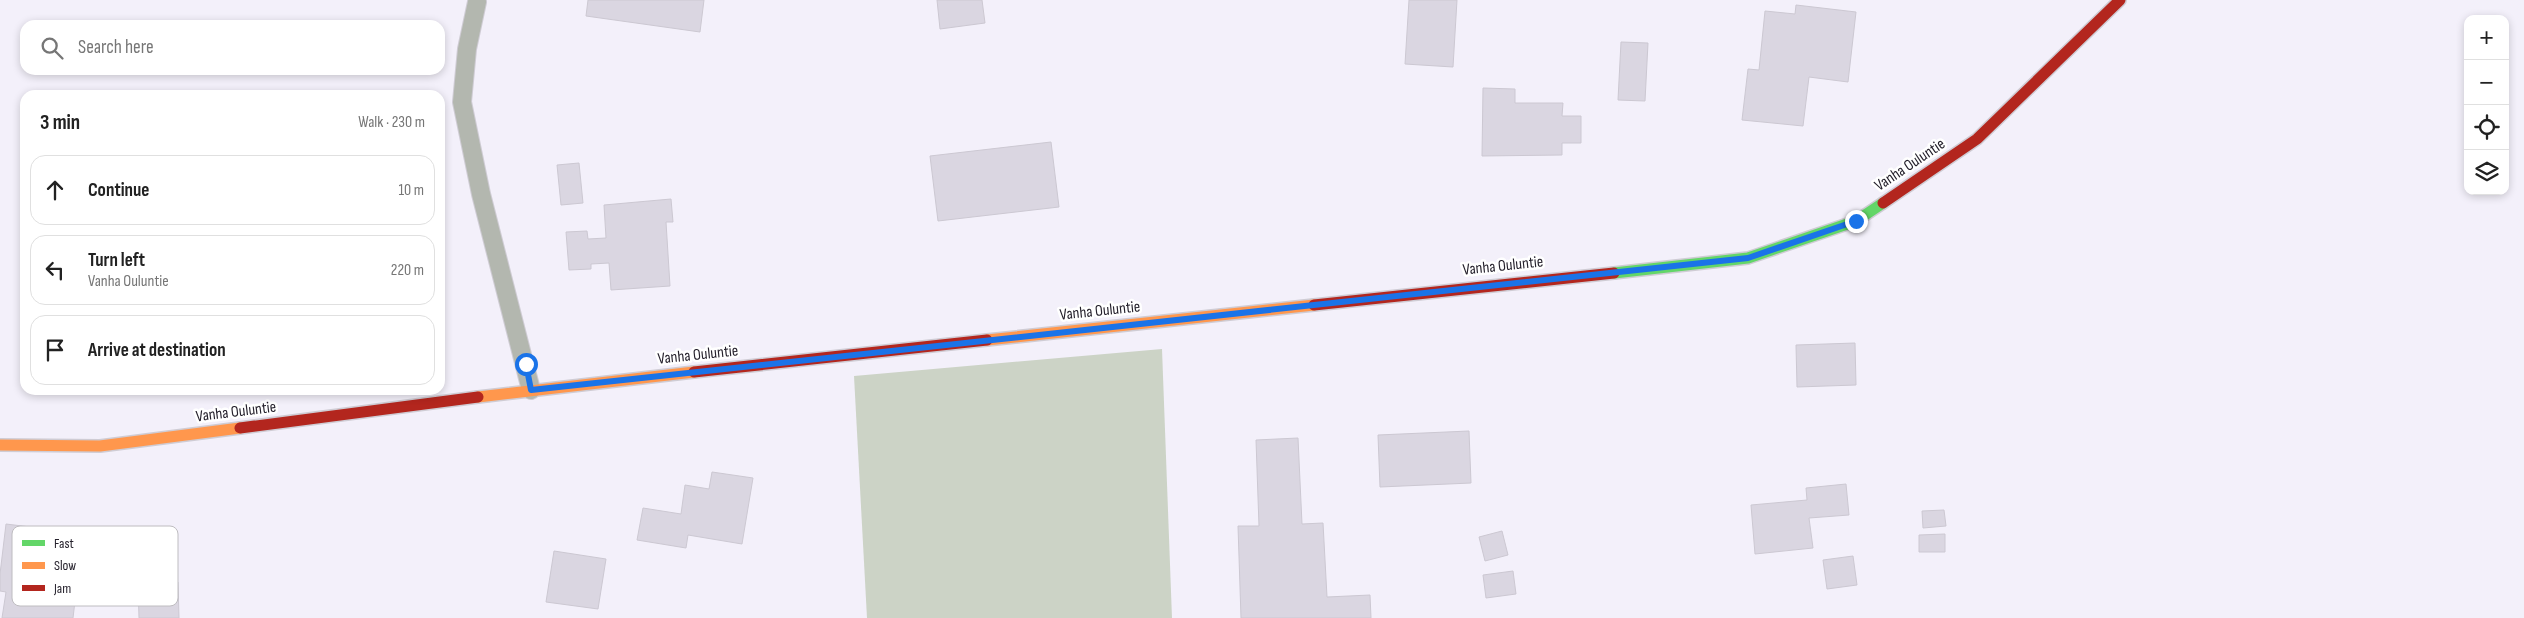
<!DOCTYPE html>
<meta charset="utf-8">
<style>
:root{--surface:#fff;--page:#f6f6f6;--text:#222;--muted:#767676;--line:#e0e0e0}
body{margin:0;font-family:"Sofia Sans Condensed",sans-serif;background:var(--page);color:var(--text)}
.controls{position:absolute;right:15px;top:15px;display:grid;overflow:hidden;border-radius:10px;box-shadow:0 2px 8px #0003}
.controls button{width:45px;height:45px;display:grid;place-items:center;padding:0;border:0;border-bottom:1px solid var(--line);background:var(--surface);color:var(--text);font:25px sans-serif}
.stop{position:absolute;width:15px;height:15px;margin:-11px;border:4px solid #1a73e8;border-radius:50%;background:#fff}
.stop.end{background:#1a73e8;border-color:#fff;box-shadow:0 1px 5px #0008}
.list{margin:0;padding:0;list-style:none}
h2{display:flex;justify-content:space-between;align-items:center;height:65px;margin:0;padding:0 20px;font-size:21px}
h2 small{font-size:16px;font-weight:400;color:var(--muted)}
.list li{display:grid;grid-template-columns:32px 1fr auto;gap:15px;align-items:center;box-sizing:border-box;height:70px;margin:0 10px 10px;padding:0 10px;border:1px solid var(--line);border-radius:15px}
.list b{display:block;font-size:19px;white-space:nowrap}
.list p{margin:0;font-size:16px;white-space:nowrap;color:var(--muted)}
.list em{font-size:16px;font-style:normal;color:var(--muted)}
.icon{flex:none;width:28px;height:28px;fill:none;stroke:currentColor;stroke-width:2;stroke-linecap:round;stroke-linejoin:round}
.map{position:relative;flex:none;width:2524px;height:618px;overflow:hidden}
.search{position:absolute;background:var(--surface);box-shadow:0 2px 8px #0003;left:20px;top:20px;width:425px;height:55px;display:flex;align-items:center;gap:12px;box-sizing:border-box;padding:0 18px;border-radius:15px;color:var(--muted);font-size:19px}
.panel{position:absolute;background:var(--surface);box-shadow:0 2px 8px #0003;left:20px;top:90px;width:425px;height:305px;border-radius:15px}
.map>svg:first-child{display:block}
</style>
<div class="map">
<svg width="2524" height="618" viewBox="0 0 2524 618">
<rect width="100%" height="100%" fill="#f3f0fa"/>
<path fill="#ccd3c6" d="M 1162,349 L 1172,618 L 867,618 L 854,376 Z"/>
<g fill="#dad6e1" stroke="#ccc8d2">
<path d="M 588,0 L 704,0 L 700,32 L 586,16 Z"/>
<path d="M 937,0 L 982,0 L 985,23 L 940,29 Z"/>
<path d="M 1409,0 L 1457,0 L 1453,67 L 1405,64 Z"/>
<path d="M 1796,5 L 1856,12 L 1848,82 L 1809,77 L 1803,126 L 1742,120 L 1748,69 L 1759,70 L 1765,11 L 1795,14 Z"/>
<path d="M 1621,42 L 1648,43 L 1645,101 L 1618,100 Z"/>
<path d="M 1483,88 L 1515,89 L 1515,103 L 1563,103 L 1562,116 L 1581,116 L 1581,143 L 1562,143 L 1562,155 L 1482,156 Z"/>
<path d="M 1051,142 L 1059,207 L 938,221 L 930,156 Z"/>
<path d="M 579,163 L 583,203 L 561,205 L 557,165 Z"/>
<path d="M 671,199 L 673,222 L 666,222 L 670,286 L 611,290 L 609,263 L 591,264 L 591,269 L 569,270 L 566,232 L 587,231 L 588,239 L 606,238 L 604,205 Z"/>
<path d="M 1855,343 L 1856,385 L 1797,387 L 1796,345 Z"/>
<path d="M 1469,431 L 1471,483 L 1380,487 L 1378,435 Z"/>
<path d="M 1298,438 L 1302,524 L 1323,523 L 1327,597 L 1370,595 L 1371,618 L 1241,618 L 1238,526 L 1259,526 L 1256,440 Z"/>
<path d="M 712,472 L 753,478 L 742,544 L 688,535 L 686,548 L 637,540 L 643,508 L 681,514 L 685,485 L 709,489 Z"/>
<path d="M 1846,484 L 1849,515 L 1809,518 L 1813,548 L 1755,554 L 1751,505 L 1807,500 L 1806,488 Z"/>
<path d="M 1944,510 L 1946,526 L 1923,528 L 1922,511 Z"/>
<path d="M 6,524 L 63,531 L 59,562 L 68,564 L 64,599 L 75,601 L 73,618 L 2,618 L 6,592 L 0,591 L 0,574 Z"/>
<path d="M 1502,531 L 1508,555 L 1485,561 L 1479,537 Z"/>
<path d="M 1945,534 L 1945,552 L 1919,552 L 1919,535 Z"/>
<path d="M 554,551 L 606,559 L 598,609 L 546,602 Z"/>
<path d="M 1853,556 L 1857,585 L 1827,589 L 1823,560 Z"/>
<path d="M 1513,571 L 1516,594 L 1486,598 L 1483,575 Z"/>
<path d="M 178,582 L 179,618 L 139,618 L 138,583 Z"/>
</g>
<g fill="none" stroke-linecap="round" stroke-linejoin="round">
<defs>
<path id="lane" d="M 477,2 L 467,49 L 462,102 L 481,194 L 531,390"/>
<path id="fast" d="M 1614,273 L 1748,258 L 1856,221 L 1883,203"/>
<g id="slow">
<path d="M 987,340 L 1314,305"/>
<path d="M 478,397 L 694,372"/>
<path d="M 0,445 L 100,446 L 240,428"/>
</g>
<g id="jam">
<path d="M 1883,203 L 1977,139 L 2120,0"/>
<path d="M 1314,305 L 1614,273"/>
<path d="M 694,372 L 987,340"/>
<path d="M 240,428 L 478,397"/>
</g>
</defs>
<use href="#lane" stroke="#cfccd4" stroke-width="20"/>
<use href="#fast" stroke="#cfccd4" stroke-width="14"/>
<use href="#slow" stroke="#cfccd4" stroke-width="14"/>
<use href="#jam" stroke="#cfccd4" stroke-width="14"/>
<use href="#lane" stroke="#b3b7af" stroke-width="18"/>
<use href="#fast" stroke="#63d668" stroke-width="11"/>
<use href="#slow" stroke="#ff974d" stroke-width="11"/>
<use href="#jam" stroke="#b3261e" stroke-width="11"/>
</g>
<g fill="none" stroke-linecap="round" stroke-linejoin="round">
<path stroke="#1a73e8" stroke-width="6" d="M 526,364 L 531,390 L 1748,258 L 1856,221"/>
</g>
<g text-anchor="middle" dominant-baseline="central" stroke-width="5" stroke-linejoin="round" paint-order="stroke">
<g font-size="16" fill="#25212c" stroke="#fff">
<text transform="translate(1910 165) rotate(-34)">Vanha Ouluntie</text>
<text transform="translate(1503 266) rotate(-6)">Vanha Ouluntie</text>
<text transform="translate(1100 311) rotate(-6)">Vanha Ouluntie</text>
<text transform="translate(698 355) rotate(-6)">Vanha Ouluntie</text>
<text transform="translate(236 412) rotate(-7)">Vanha Ouluntie</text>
</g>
</g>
<rect x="12" y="526" width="166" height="80" rx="8" fill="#fff" stroke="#bebcc0" stroke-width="1"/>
<rect x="22" y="540" width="23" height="6" fill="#63d668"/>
<rect x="22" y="562" width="23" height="7" fill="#ff974d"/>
<rect x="22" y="585" width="23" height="6" fill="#b3261e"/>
<g font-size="14" fill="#25212c">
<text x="54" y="548">Fast</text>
<text x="54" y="570">Slow</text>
<text x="54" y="593">Jam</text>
</g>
</svg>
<div class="controls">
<button>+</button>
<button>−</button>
<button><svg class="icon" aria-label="locate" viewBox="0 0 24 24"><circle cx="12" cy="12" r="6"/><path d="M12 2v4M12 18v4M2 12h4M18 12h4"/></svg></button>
<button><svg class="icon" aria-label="layers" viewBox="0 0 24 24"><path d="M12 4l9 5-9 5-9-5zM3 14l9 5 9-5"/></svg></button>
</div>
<div class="stop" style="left:526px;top:364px"></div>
<div class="stop end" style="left:1856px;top:221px"></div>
<div class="search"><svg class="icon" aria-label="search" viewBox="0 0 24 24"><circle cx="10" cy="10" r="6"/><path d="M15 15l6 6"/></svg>Search here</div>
<section class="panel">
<h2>3 min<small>Walk · 230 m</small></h2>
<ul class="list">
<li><svg class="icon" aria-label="ahead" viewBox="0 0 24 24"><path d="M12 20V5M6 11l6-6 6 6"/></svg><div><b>Continue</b></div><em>10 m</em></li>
<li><svg class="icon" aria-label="left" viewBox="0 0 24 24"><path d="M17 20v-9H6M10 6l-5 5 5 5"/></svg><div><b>Turn left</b><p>Vanha Ouluntie</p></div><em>220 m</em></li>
<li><svg class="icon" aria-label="arrive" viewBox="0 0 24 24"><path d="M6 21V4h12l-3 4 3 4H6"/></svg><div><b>Arrive at destination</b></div></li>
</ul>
</section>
</div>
